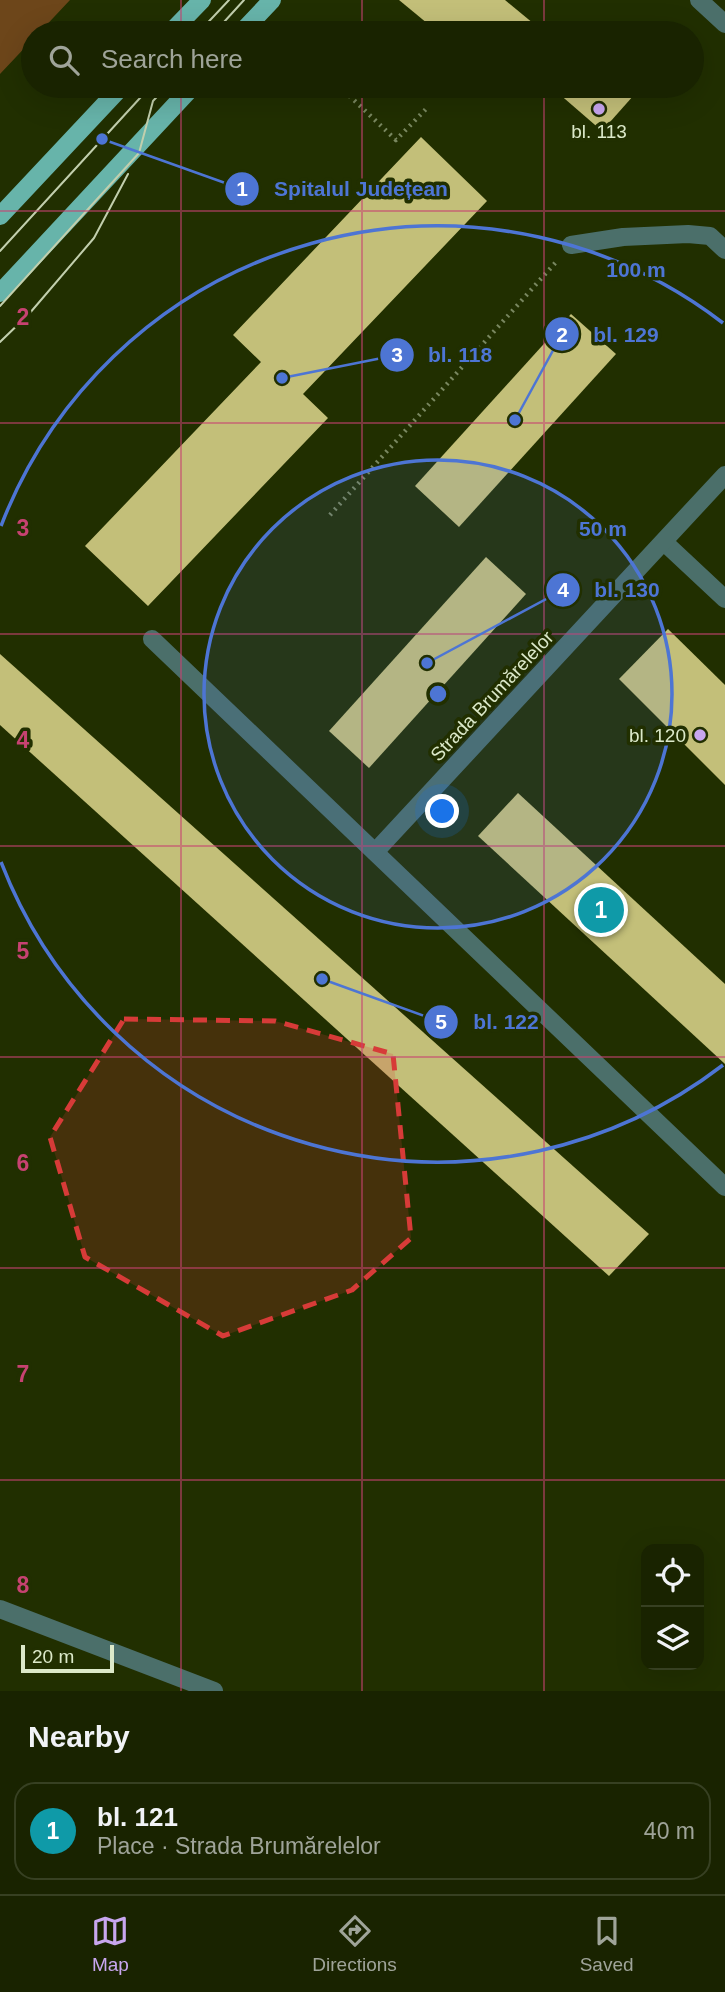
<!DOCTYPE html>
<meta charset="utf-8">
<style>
:root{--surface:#192300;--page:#262f0f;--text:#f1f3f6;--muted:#9fa499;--line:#374022;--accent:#c8a6ef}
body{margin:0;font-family:Arial,sans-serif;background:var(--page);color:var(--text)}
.controls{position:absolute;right:21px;bottom:21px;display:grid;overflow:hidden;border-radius:14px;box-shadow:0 7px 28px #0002}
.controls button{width:63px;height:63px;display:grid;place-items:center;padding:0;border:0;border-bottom:2px solid var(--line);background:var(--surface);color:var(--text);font:35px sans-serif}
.scale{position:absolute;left:21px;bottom:18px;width:93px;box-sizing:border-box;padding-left:7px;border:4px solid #dce9c9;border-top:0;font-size:19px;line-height:24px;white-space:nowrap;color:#dce9c9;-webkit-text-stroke:5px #212f00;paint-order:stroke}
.you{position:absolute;left:443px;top:812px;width:24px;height:24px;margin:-18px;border:5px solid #fff;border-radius:50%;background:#1a73e8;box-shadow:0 0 0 10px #1a73e833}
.badge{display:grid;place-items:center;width:46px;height:46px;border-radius:50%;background:var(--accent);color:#fff;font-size:23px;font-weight:700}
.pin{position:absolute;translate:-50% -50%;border:4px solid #fff;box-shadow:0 2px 7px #0006}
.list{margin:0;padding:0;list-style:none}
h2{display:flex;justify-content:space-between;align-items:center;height:91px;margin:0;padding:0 28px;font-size:30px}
h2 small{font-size:23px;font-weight:400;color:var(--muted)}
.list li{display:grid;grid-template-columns:46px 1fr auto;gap:21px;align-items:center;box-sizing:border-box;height:98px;margin:0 14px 14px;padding:0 14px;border:2px solid var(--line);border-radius:21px}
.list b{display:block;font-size:26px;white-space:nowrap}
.list p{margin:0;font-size:23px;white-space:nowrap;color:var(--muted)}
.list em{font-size:23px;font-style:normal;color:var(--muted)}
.icon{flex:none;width:38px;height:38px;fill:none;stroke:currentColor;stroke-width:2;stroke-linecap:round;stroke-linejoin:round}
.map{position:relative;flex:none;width:725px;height:1691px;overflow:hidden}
.search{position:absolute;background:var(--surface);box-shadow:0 7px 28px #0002;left:21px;right:21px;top:21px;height:77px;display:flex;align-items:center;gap:18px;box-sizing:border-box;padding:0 24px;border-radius:38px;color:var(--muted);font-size:26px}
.sheet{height:203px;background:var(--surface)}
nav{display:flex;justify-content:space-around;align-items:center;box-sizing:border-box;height:98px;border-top:2px solid var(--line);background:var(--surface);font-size:19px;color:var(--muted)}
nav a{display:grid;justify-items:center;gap:4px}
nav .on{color:var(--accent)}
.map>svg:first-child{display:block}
</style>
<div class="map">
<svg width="725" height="1691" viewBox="0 0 725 1691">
<rect width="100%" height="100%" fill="#212f00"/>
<path fill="#6d461a" d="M 0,0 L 70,0 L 39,33 L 33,33 L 33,39 L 0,74 Z"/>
<g fill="#c3bf79">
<path d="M 399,0 L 505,0 L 545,33 L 439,33 Z"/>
<path d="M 550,86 L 642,86 L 602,131 Z"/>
<path d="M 421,137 L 487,201 L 303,394 L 328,418 L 148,606 L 85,546 L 261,362 L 233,335 Z"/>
<path d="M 571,314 L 616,354 L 459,527 L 415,486 Z"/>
<path d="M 486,557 L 526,594 L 369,768 L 329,731 Z"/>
<path d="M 668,629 L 725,685 L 725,785 L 619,679 Z"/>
<path d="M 0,654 L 649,1234 L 609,1276 L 0,725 Z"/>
<path d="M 518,793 L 725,984 L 725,1064 L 478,836 Z"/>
</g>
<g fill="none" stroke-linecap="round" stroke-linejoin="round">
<g stroke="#79875f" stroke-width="4.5" stroke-dasharray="2 5" stroke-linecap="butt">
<path d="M 339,86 L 396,140 L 426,109"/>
<path d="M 330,515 L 556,262"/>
</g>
<g stroke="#4b6f6a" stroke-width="18">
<path d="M 699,0 L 725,24"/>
<path d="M 571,245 L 623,237 L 688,234 L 710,236 L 725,250"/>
<path d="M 664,542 L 725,599"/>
<path d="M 152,639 L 725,1187"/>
<path d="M 375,852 L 725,475"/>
<path d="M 0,1609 L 214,1691"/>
</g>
<g stroke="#67b4aa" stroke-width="18">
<path d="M 170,33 L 202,0"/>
<path d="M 241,33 L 272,0"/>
<path d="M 0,216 L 122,86"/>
<path d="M 0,293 L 193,86"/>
</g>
<g stroke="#c2cfad" stroke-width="2">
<path d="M 198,33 L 229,0"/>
<path d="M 214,33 L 244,0"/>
<path d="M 0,251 L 151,86"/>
<path d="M 0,306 L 139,153 L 153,101 L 167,86"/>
<path d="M 0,342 L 29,314 L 94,238 L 128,174"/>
</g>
</g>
<path fill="#d73b38" fill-opacity="0.2" stroke="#d73b38" stroke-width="5" stroke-dasharray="14 9" stroke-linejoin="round" d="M 124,1019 L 275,1021 L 393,1054 L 411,1238 L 352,1290 L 223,1336 L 85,1257 L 50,1137 Z"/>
<path fill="none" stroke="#c74271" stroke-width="2" stroke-opacity="0.55" d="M 181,0 L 181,33M 362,0 L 362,33M 544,0 L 544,33M 181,86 L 181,1691M 362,86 L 362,1691M 544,86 L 544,1691M 0,211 L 725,211M 0,423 L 725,423M 0,634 L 725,634M 0,846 L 725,846M 0,1057 L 725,1057M 0,1268 L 725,1268M 0,1480 L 725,1480"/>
<circle cx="438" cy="694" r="234" fill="#4d75d4" fill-opacity=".12"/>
<g fill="none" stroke="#4d75d4" stroke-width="3.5">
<circle cx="438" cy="694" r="234"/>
<path d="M723 1065A468 468 0 0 1 1 862M1 526A468 468 0 0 1 723 323"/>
</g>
<g fill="#c8a6ef" stroke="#212f00" stroke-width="2.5">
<circle cx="599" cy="109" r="7"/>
<circle cx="700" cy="735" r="7"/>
</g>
<g text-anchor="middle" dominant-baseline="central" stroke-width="7" stroke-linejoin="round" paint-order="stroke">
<g font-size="19" fill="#dce9c9" stroke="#212f00">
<text x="599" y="131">bl. 113</text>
<text x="686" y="735" text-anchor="end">bl. 120</text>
</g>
<g font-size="19" fill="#dce9c9" stroke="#212f00">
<text transform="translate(492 696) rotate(-47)">Strada Brumărelelor</text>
</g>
</g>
<g font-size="23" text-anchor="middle" font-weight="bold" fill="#c74271" stroke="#212f00" stroke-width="7" stroke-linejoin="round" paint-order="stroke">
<text x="23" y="325">2</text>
<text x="23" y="536">3</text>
<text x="23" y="748">4</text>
<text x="23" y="959">5</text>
<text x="23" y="1171">6</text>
<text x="23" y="1382">7</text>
<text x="23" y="1593">8</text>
</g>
<circle cx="438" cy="694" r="10" fill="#4d75d4" stroke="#212f00" stroke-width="3.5"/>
<g font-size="21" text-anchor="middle" font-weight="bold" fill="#4d75d4" stroke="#212f00" stroke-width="7" stroke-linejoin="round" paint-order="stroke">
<text x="636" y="277">100 m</text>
<text x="603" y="536">50 m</text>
</g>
<path fill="none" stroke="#4d75d4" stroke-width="2.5" d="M102 139L242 189M515 420L562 334M282 378L397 355M427 663L563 590M322 979L441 1022"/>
<g fill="#4d75d4" stroke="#212f00" stroke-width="2.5">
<circle cx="102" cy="139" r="7"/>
<circle cx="515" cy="420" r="7"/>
<circle cx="282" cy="378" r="7"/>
<circle cx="427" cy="663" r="7"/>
<circle cx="322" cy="979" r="7"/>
<circle cx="242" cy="189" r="18"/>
<circle cx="562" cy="334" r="18"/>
<circle cx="397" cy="355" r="18"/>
<circle cx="563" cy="590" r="18"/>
<circle cx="441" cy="1022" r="18"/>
</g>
<g font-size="21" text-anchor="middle" font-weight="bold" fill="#fff">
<text x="242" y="196">1</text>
<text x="562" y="342">2</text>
<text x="397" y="362">3</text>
<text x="563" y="597">4</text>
<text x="441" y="1029">5</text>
</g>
<g font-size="21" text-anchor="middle" font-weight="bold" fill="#4d75d4" stroke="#212f00" stroke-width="7" stroke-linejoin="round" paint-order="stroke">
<text x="361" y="196">Spitalul Județean</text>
<text x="626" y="342">bl. 129</text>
<text x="460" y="362">bl. 118</text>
<text x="627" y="597">bl. 130</text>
<text x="506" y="1029">bl. 122</text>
</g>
</svg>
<div class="controls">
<button><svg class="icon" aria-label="locate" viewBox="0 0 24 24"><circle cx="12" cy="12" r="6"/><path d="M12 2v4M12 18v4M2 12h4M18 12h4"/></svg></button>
<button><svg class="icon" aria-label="layers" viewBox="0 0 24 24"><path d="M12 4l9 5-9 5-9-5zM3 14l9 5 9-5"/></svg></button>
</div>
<div class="scale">20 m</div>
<div class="you"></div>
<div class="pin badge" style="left:601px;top:910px;background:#0f9aa8">1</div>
<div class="search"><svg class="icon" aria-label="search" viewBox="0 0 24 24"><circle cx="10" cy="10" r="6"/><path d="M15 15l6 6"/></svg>Search here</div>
</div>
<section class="sheet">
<h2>Nearby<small></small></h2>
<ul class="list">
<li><span class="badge" style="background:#0f9aa8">1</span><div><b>bl. 121</b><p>Place · Strada Brumărelelor</p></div><em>40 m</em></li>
</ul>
</section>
<nav>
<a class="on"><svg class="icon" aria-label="map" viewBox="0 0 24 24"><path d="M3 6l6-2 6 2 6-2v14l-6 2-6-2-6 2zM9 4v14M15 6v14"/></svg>Map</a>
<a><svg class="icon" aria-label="directions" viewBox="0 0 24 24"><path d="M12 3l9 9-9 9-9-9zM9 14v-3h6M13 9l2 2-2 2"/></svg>Directions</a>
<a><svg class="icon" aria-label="saved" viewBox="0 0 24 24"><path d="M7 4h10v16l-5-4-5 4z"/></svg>Saved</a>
</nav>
